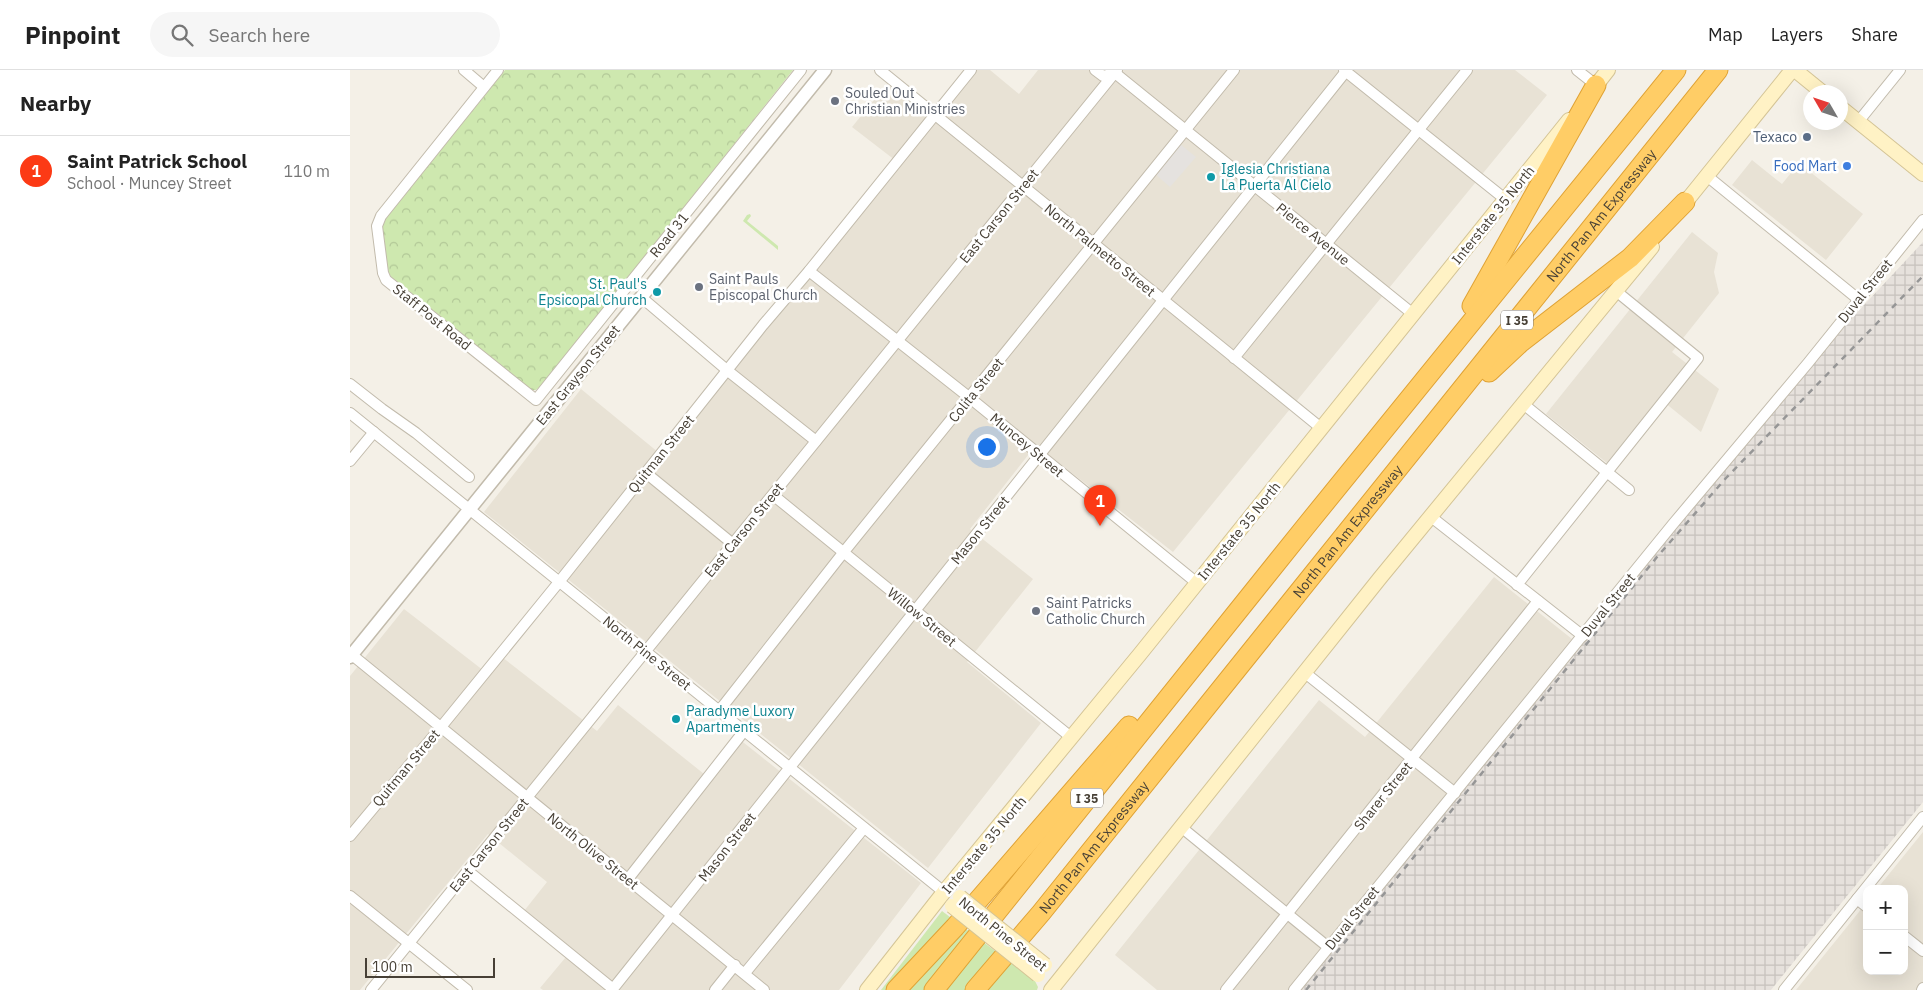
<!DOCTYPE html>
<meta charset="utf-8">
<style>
:root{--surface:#fff;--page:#f6f6f6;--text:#222;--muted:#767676;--line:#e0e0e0;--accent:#fc3a15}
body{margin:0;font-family:"IBM Plex Sans",sans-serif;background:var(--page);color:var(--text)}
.controls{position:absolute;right:15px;bottom:15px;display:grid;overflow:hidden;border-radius:10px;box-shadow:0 5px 20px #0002}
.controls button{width:45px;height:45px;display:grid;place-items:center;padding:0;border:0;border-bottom:1px solid var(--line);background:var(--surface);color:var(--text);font:25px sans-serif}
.compass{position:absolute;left:1453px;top:15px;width:45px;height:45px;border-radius:50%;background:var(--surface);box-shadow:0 5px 20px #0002;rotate:309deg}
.scale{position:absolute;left:15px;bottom:12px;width:130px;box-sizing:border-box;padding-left:5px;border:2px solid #474036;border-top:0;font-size:14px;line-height:18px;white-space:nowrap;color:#474036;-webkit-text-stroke:4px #fff;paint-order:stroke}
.you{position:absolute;left:636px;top:376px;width:18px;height:18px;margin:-12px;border:4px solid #fff;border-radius:50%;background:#1a73e8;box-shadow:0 0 0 8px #1a73e833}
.badge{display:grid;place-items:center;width:32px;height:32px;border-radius:50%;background:var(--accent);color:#fff;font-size:16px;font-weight:700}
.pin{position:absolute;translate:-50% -41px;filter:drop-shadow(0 1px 2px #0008)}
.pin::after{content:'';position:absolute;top:26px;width:18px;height:15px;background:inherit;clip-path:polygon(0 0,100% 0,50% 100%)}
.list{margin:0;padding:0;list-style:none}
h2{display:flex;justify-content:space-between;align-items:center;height:65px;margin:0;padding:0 20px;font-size:21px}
h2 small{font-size:16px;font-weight:400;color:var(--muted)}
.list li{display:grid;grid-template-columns:32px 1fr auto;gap:15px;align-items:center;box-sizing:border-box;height:70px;padding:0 20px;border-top:1px solid var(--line)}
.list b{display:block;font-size:19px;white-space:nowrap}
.list p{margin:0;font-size:16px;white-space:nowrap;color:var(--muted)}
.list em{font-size:16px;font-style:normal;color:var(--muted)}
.icon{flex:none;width:28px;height:28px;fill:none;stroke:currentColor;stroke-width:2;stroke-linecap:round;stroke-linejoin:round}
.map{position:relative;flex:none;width:1573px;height:920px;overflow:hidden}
header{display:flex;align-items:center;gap:30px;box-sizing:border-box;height:70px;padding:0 25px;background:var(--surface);border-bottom:1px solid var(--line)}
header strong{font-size:24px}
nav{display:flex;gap:28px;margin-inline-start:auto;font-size:18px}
.search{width:350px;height:45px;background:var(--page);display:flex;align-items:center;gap:12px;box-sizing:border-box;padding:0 18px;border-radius:28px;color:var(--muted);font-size:19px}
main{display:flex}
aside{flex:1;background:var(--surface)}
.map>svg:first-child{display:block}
</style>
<header>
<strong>Pinpoint</strong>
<div class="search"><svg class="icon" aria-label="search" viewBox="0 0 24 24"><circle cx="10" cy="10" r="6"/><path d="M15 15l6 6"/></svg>Search here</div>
<nav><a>Map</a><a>Layers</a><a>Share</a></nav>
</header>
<main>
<aside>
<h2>Nearby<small></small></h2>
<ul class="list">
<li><span class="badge">1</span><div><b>Saint Patrick School</b><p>School · Muncey Street</p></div><em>110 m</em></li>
</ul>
</aside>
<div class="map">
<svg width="1573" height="920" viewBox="0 0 1573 920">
<defs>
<pattern id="industrial-grid" width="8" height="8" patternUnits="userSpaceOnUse" patternTransform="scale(1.25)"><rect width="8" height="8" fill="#e6e1dc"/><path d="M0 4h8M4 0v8" fill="none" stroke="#c7c2bd"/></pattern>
<pattern id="park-crowns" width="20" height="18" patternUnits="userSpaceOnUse" patternTransform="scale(1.25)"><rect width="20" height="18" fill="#cee8af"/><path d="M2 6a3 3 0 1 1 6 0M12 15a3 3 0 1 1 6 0" fill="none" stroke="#b2c897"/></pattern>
</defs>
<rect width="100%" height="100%" fill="#f4f0e7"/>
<g fill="#e8e2d5">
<path d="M 625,0 L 640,0 L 669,24 L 688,0 L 1165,0 L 1197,25 L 823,482 L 686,375 L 620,459 L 683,509 L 617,592 L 691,653 L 578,798 L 134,442 L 231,319 L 314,387 L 550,94 L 502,57 L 537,14 L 583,51 Z"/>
<path d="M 1402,90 L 1432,114 L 1449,93 L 1513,144 L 1476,190 L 1382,115 Z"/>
<path d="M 1342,162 L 1368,183 L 1364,202 L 1369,223 L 1322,282 L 1369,319 L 1351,362 L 1309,328 L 1257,393 L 1196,344 Z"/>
<path d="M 1144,507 L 1222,569 L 941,920 L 807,920 L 765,885 L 969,630 L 1015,667 Z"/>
<path d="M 54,539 L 138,604 L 152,587 L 247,661 L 268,635 L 354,704 L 384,665 L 571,813 L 489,920 L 193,920 L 190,918 L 221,881 L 174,841 L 197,812 L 138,764 L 10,920 L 0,920 L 0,606 Z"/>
<path d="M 1573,762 L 1573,920 L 1446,920 L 1517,832 L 1517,901 L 1554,901 L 1554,819 L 1527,819 Z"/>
</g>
<path fill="url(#industrial-grid)" d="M 1573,172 L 1573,732 L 1421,920 L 950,920 L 1337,442 L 1501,249 Z"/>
<g fill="#cee8af">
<path d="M 400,144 L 401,146 L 397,151 L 428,176 L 428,180 L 393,151 L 397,145 Z"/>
<path d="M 592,841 L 685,911 L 688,917 L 687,920 L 531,920 Z"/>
</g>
<path fill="url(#park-crowns)" d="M 155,0 L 443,0 L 194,313 L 186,320 L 181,320 L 60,225 L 36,202 L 32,153 Z"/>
<path fill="#e5e2df" d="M 830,74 L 846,87 L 820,117 L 805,104 Z"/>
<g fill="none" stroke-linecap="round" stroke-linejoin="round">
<defs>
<g id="minor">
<path d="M 114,0 L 134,17"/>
<path d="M 148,0 L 31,146 L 27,156 L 33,203 L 36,210 L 186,330 L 451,0"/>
<path d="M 530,0 L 971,358"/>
<path d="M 745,0 L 753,6 L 765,3 L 1063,244"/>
<path d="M 994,0 L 1155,129"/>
<path d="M 1227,0 L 1246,15"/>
<path d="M 1508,52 L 1550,0"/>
<path d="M 1357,106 L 1508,229"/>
<path d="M 459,201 L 620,328 L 847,513"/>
<path d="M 291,227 L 378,301 L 466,371"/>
<path d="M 884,288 L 1117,0"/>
<path d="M 0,314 L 32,339 L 66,363 L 119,407"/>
<path d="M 1172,333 L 1279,420"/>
<path d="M 0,343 L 594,822"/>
<path d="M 0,391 L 24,362"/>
<path d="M 296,403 L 383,474"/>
<path d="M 423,425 L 722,668"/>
<path d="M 1080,446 L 1233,566"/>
<path d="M 1167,515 L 1348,288 L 1266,221"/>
<path d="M 2,585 L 414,920"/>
<path d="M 954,602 L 1105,723"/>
<path d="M 369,641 L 493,483 L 884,0"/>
<path d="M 831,757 L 978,877"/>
<path d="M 0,766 L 91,657 L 209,512 L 413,255 L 459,201 L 621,0"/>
<path d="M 118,801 L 263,919"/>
<path d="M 278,809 L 394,661"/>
<path d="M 0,826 L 117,920"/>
<path d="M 1507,829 L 1517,837"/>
<path d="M 1554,866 L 1573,881"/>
<path d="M 395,903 L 514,758"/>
<path d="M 21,920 L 767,0"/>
<path d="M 262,920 L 997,0"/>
<path d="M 365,920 L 385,895"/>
<path d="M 876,920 L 1188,531"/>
<path d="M 944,920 L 1323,454 L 1458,293 L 1573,150"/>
<path d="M 1434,920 L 1573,747"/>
<path d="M 1572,920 L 1573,918"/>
</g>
<path id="tertiary" d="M 0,587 L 475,0"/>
<g id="secondary">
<path d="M 1445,0 L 1472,22"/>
<path d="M 1240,23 L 1258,0"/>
<path d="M 1490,37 L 1573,104"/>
<path d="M 1330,139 L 1442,0"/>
<path d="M 517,920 L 594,822 L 790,584 L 1219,50"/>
<path d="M 701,920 L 1030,508 L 1302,177"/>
</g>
<g id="motorway">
<path d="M 1122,236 L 1246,15"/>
<path d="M 1139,302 L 1170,273 L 1280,188 L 1335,132"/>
<path d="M 546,920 L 605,857 L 779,656"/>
<path d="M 584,920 L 956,456 L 1326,0"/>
<path id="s1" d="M 625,920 L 691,843 L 1368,0"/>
</g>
</defs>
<use href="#minor" stroke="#c2bbac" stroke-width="12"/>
<use href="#tertiary" stroke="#c2bbac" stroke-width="15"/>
<use href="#secondary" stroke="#d4c496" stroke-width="16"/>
<use href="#motorway" stroke="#dfa235" stroke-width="21"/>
<use href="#minor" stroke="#fff" stroke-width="10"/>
<use href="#tertiary" stroke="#fff" stroke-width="12"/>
<use href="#secondary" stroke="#fff2c5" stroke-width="14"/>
<use href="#motorway" stroke="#ffcd66" stroke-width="19"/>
<path stroke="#969696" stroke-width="2.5" stroke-dasharray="6 6" stroke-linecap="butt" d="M 956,920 L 1307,487 L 1376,408 L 1573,206"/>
<defs>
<g id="secondary-bridge">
<path d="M 610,827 L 695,895"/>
<path d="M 602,836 L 688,905"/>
</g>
</defs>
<use href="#secondary-bridge" stroke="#d4c496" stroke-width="16" stroke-linecap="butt"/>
<use href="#secondary-bridge" stroke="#fff2c5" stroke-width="14"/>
</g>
<g fill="#6b7280" stroke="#fff" stroke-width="2">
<circle cx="485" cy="31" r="5"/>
<circle cx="349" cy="217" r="5"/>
<circle cx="686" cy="541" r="5"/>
</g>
<circle fill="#5c6f8a" stroke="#fff" stroke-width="2" cx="1457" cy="67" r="5"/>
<circle fill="#3f7fe0" stroke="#fff" stroke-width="2" cx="1497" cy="96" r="5"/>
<g fill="#0f9aa8" stroke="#fff" stroke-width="2">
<circle cx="861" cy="107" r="5"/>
<circle cx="307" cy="222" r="5"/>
<circle cx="326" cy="649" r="5"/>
</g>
<g text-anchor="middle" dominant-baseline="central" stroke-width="5" stroke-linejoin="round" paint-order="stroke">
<g fill="#fff" stroke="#7e7972" stroke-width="1">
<rect x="1151" y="240.5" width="32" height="19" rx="4"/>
<rect x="721" y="718.5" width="32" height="19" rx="4"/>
</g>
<g font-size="12" font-weight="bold" fill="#474036">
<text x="1167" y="250">I 35</text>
<text x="737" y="728">I 35</text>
</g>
<g font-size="14" fill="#5b616d" stroke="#fff" text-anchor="start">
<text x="495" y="23">Souled Out<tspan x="495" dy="16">Christian Ministries</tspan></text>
<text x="359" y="209">Saint Pauls<tspan x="359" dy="16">Episcopal Church</tspan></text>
<text x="696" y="533">Saint Patricks<tspan x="696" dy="16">Catholic Church</tspan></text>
</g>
<g font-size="14" fill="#4e5e75" stroke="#fff" text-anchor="end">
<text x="1447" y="67">Texaco</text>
</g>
<g font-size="14" fill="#366cbe" stroke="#fff" text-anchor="end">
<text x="1487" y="96">Food Mart</text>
</g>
<g font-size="14" fill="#0d838f" stroke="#fff" text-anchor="start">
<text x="871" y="99">Iglesia Christiana<tspan x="871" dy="16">La Puerta Al Cielo</tspan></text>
<text x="297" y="214" text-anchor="end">St. Paul's<tspan x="297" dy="16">Epsicopal Church</tspan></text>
<text x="336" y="641">Paradyme Luxory<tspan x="336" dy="16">Apartments</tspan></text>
</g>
<g font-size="14" fill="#474036" stroke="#fff">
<text transform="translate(1143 145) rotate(-51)">Interstate 35 North</text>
<text stroke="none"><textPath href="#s1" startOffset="996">North Pan Am Expressway</textPath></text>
<text transform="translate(649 146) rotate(-51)">East Carson Street</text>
<text transform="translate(963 164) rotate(39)">Pierce Avenue</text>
<text transform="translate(319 165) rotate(-51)">Road 31</text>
<text transform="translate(750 180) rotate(39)">North Palmetto Street</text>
<text transform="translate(1515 221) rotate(-51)">Duval Street</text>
<text transform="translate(82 247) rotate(39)">Staff Post Road</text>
<text transform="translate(228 305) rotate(-51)">East Grayson Street</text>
<text transform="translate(626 320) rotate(-51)">Colita Street</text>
<text transform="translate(677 375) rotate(40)">Muncey Street</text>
<text transform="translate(311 384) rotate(-51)">Quitman Street</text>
<text transform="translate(394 460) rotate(-51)">East Carson Street</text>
<text transform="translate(630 460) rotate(-51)">Mason Street</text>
<text transform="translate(889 461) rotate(-51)">Interstate 35 North</text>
<text stroke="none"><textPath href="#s1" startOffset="591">North Pan Am Expressway</textPath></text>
<text transform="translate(1258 535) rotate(-51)">Duval Street</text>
<text transform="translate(572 547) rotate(39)">Willow Street</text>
<text transform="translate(297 583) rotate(39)">North Pine Street</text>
<text transform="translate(56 698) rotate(-50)">Quitman Street</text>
<text transform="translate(1033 726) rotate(-51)">Sharer Street</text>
<text transform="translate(139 775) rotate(-51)">East Carson Street</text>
<text transform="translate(634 775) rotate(-50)">Interstate 35 North</text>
<text stroke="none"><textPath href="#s1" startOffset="186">North Pan Am Expressway</textPath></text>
<text transform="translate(377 777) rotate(-52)">Mason Street</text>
<text transform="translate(243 781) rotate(39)">North Olive Street</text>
<text transform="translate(1002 848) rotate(-51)">Duval Street</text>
<text transform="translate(653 864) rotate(39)">North Pine Street</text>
</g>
</g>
</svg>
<div class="controls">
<button>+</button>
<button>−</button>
</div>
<svg class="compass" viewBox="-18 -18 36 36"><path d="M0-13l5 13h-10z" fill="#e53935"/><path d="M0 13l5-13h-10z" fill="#767676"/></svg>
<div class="scale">100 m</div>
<div class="you"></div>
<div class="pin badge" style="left:750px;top:456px">1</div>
</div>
</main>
